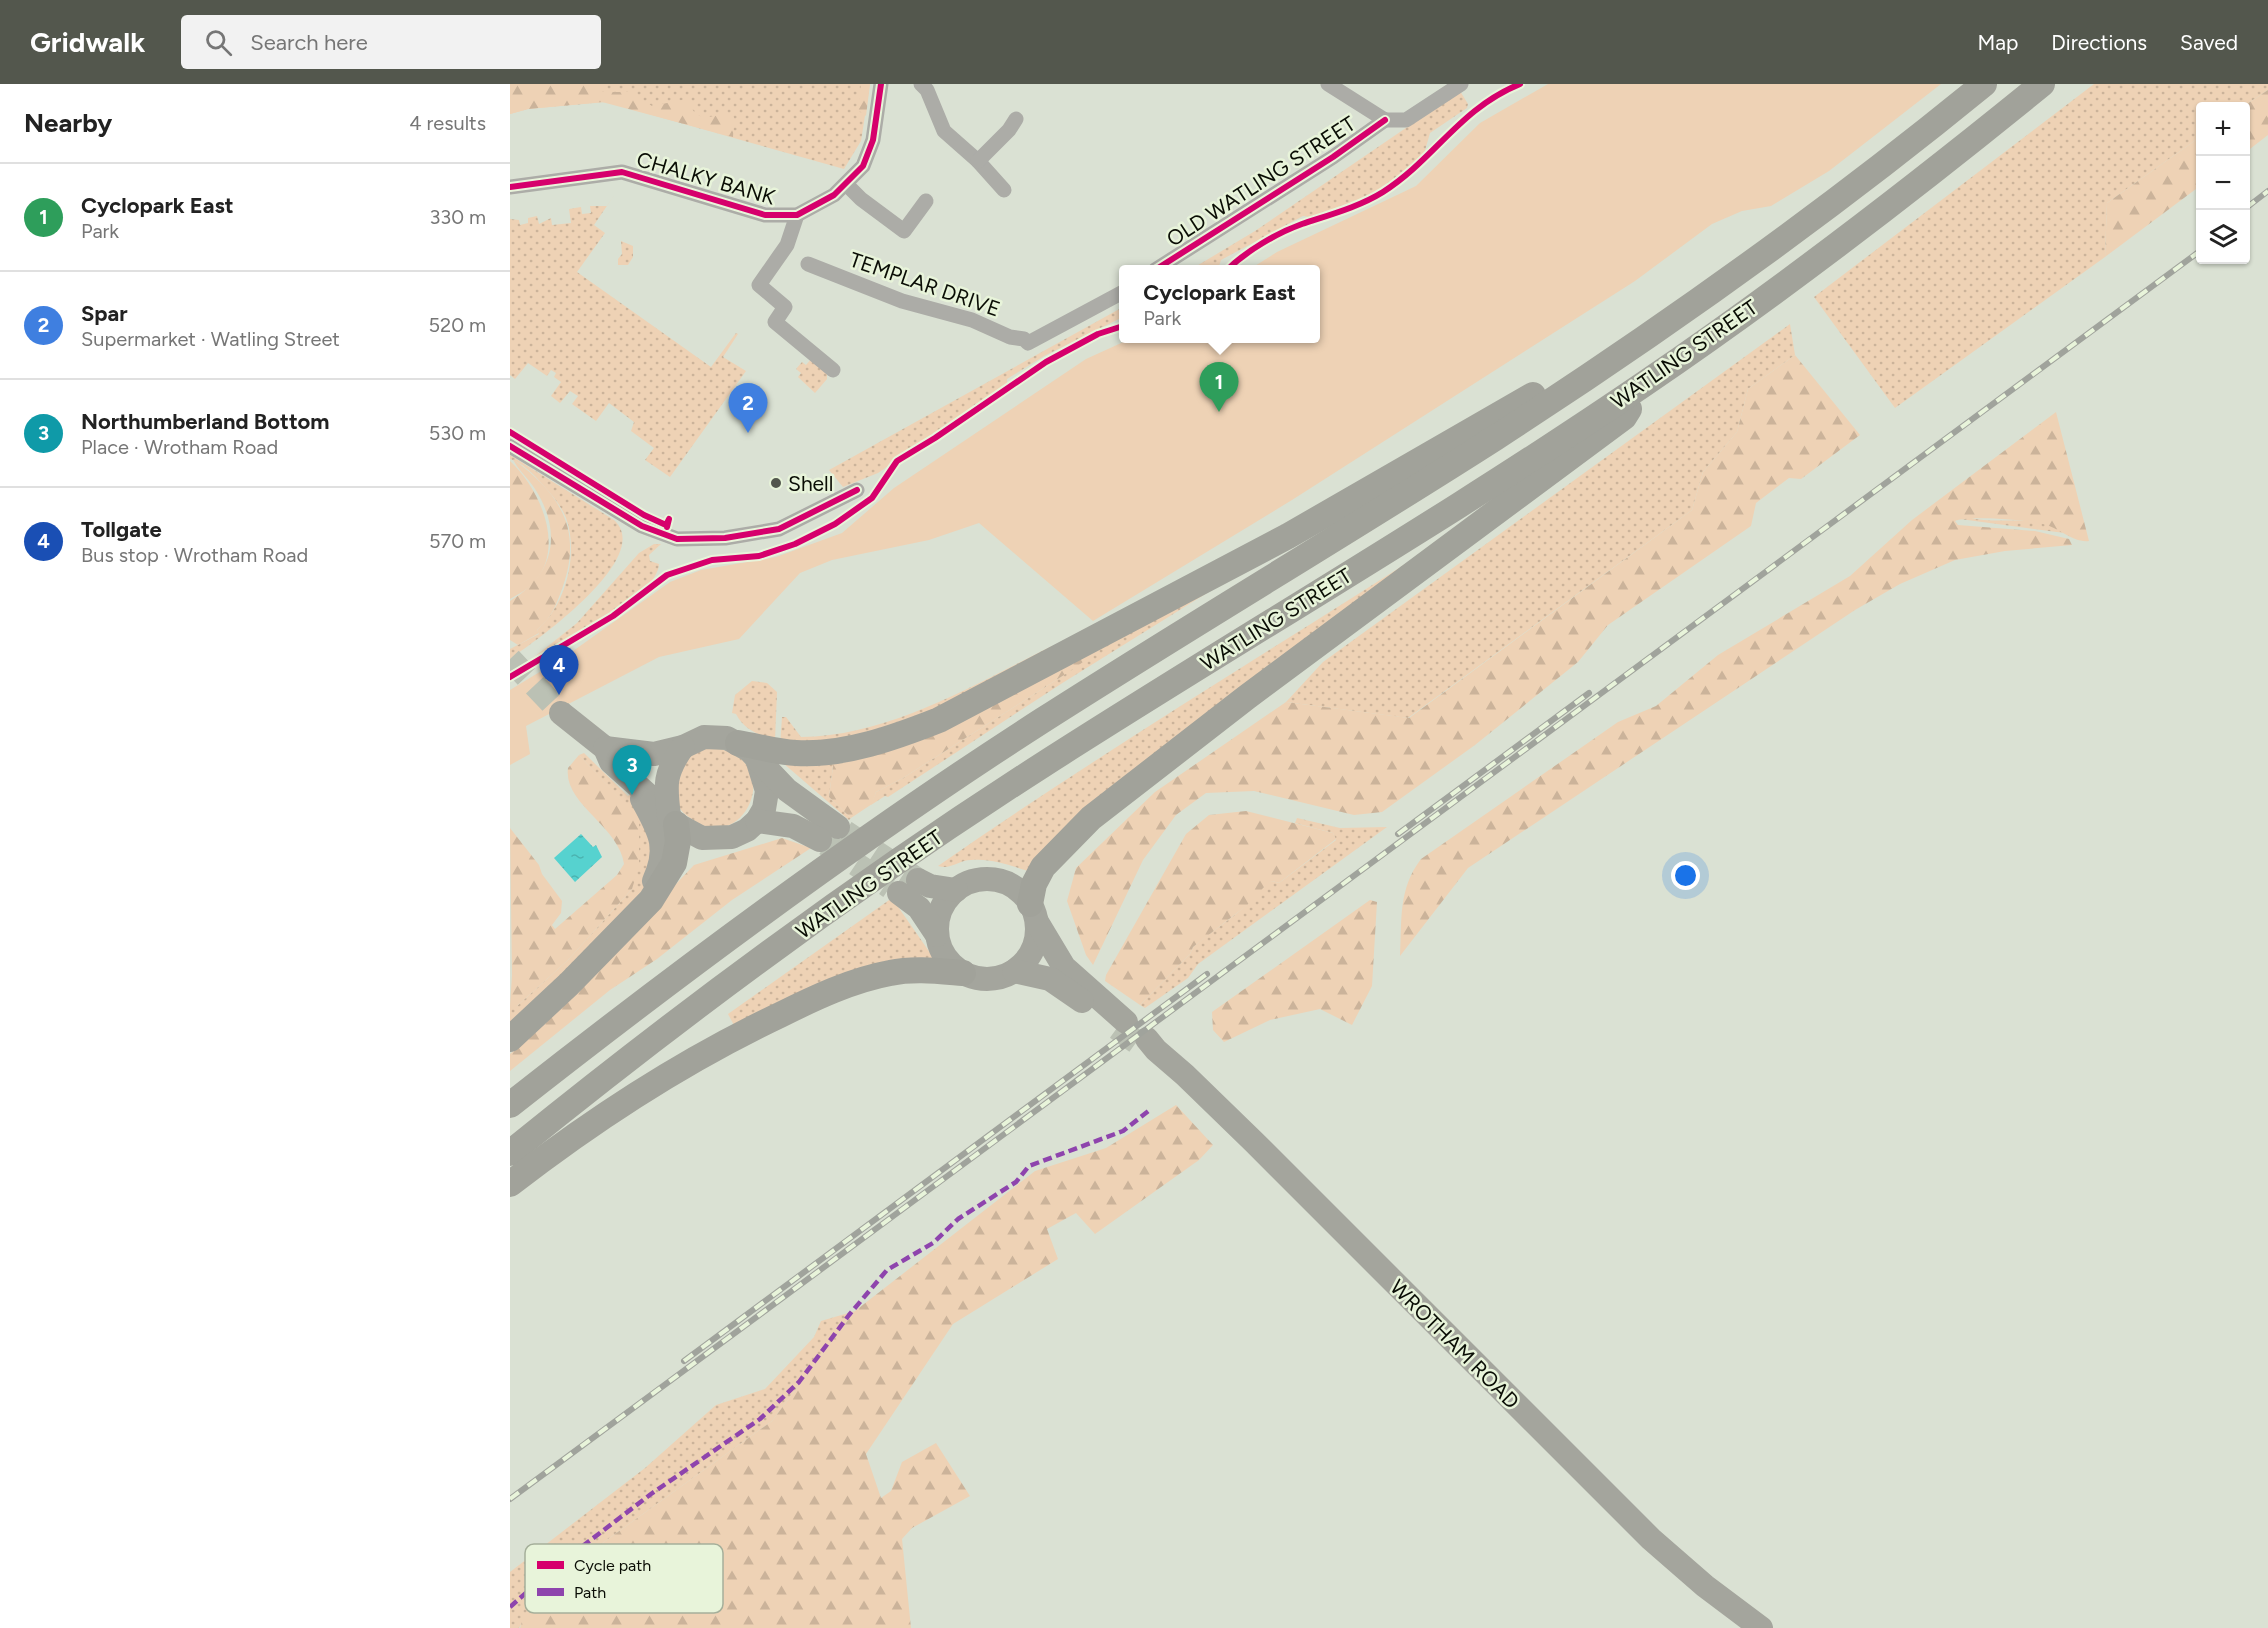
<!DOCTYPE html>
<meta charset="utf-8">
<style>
:root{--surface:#fff;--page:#f2f2f2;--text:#222;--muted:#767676;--line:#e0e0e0;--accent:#53574d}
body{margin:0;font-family:Figtree,sans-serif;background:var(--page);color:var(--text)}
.controls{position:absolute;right:18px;top:18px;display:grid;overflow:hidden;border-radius:6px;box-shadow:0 2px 4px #0004}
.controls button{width:54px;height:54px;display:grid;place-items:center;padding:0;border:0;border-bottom:2px solid var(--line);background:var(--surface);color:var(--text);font:30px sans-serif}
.you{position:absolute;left:1176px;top:792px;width:21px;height:21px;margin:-15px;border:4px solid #fff;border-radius:50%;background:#1a73e8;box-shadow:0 0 0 9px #1a73e833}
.badge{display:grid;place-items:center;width:39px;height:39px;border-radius:50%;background:var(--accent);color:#fff;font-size:20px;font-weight:700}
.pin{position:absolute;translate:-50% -50px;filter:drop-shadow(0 2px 3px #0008)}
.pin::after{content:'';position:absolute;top:32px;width:21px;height:18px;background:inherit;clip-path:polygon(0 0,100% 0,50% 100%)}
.popup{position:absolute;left:609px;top:181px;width:201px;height:78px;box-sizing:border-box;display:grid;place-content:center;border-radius:6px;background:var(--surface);filter:drop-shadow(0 2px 4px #0005);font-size:20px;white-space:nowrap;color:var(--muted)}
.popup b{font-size:22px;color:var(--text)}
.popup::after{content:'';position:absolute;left:50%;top:100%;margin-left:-12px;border:12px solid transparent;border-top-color:var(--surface)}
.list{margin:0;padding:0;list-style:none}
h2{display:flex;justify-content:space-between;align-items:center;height:78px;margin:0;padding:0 24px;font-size:26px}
h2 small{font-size:20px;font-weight:400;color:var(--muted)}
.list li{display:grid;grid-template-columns:39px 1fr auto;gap:18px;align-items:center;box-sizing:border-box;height:108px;padding:0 24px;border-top:2px solid var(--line)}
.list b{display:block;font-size:22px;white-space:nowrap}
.list p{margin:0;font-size:20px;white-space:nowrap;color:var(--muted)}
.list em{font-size:20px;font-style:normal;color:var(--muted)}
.icon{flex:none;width:33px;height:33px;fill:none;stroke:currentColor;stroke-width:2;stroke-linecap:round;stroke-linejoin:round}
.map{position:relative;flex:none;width:1758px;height:1544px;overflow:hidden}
header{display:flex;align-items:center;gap:36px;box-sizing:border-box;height:84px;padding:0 30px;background:var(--accent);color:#fff}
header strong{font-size:28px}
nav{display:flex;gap:33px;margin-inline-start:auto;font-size:21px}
.search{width:420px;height:54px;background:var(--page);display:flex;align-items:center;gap:15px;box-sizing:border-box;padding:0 21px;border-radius:6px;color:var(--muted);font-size:22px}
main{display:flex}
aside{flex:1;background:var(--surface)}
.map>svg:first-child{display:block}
</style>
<header>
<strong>Gridwalk</strong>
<div class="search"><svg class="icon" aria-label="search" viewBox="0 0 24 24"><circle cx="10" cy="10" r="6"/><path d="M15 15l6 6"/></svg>Search here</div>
<nav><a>Map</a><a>Directions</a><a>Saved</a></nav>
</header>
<main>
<aside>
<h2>Nearby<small>4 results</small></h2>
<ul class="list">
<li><span class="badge" style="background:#2e9e5b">1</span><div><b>Cyclopark East</b><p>Park</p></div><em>330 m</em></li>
<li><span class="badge" style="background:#3f7fe0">2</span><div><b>Spar</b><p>Supermarket · Watling Street</p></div><em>520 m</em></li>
<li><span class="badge" style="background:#0f9aa8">3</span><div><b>Northumberland Bottom</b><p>Place · Wrotham Road</p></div><em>530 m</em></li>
<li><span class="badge" style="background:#1a4fb4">4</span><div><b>Tollgate</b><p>Bus stop · Wrotham Road</p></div><em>570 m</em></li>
</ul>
</aside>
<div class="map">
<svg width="1758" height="1544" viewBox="0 0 1758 1544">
<defs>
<pattern id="grass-dots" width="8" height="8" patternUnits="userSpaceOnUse" patternTransform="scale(1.5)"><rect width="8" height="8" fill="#eed2b5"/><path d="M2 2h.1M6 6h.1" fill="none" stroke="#cbb39a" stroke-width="1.8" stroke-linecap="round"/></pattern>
<pattern id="forest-firs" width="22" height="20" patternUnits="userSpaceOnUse" patternTransform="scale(1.5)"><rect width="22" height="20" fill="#eed2b5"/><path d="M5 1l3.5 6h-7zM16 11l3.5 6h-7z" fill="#cbb39a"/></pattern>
<pattern id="water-ripples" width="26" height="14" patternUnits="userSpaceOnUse" patternTransform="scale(1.5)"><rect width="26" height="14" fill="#56d2cf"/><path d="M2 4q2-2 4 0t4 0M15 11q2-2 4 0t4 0" fill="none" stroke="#4ab3b0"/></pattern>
</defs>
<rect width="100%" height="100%" fill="#dae1d3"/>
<g fill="url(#grass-dots)">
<path d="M 0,0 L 360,0 L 351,57 L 334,85 L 96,18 L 18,25 L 0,30 Z"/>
<path d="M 1584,0 L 1758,0 L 1758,6 L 1734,22 L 1690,22 L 1690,53 L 1597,119 L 1595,173 L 1385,324 L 1304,213 Z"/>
<path d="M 950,7 L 958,20 L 957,24 L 920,49 L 914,70 L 876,103 L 856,114 L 806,134 L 793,132 L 711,176 L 708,185 L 680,186 L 745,147 Z"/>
<path d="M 105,110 L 84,141 L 95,149 L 67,188 L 201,283 L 226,249 L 228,250 L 213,273 L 236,287 L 160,393 L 135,376 L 144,364 L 121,347 L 124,338 L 99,319 L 86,337 L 62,320 L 68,312 L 60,307 L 50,319 L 41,312 L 51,298 L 44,293 L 46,289 L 41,286 L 37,292 L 18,279 L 5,295 L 0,291 L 0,135 L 9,136 L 10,141 L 18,139 L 18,134 L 27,132 L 29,140 L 41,134 L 42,141 L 61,139 L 59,125 L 71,123 L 72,130 L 81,129 L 80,122 L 97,122 Z"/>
<path d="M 111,157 L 123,162 L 123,173 L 118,181 L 108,181 L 108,175 L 112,170 Z"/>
<path d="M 613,223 L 613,233 L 534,272 L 497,295 L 497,300 L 368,389 L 333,403 L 319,386 Z"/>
<path d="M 1280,240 L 1285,271 L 1238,305 L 1227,348 L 1193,388 L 1182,426 L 898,634 L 776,618 L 813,578 Z"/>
<path d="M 301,275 L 317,287 L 317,295 L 305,309 L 288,293 L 291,289 L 286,285 L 292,278 L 296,281 Z"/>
<path d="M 0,371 L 104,436 C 145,473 27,556 0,575 L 0,565 L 29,550 L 27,546 C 56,521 69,469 56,434 C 51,421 41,410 32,400 C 24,390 11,378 0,375 Z"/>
<path d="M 1457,433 C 1488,442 1526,428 1554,449 L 1450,435 Z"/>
<path d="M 954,442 L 518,787 C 499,781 481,774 461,776 C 449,776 441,786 428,782 C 599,663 779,556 954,442 Z"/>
<path d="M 144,460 L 151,460 L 139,471 L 140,477 L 149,480 C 148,513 51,559 23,574 L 67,539 L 129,469 Z"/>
<path d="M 774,461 L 554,598 L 378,713 L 375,712 L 361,721 L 366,708 L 393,694 L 554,591 L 323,682 L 319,713 L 341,734 L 339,736 L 273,679 L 344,666 Z"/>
<path d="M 544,561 L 463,611 L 342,655 L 270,662 L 272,633 L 276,633 L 291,653 C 381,652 465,600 544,561 Z"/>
<path d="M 242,597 L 257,599 L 267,608 L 265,656 C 249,651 234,646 226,630 L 222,629 L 225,611 Z"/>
<path d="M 199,663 C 278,671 237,767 188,739 C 175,731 169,727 164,713 L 176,673 Z"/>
<path d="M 74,669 L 118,712 L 121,710 L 146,753 L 136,802 L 124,817 L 0,943 L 0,922 L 7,922 L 58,876 L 122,805 L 129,736 L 69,671 Z"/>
<path d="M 787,734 L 830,744 L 877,743 L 688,880 L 678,894 L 635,924 L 630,921 L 680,870 L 683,863 C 701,848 721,835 739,819 C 747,812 752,802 762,797 L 769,799 L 826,756 L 823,749 L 785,739 Z"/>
<path d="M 382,814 L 425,876 L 227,947 L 218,930 Z"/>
<path d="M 345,1227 L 262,1337 L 69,1476 L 23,1520 L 9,1544 L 0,1544 L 0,1488 L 135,1384 L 206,1321 L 255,1305 L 304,1253 L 311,1237 Z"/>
</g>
<g fill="url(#forest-firs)">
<path d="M 0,0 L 90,0 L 92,8 L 120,8 L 142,22 L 177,15 C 188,43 200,30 222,30 L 224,34 L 223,53 L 92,18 L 18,25 L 0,30 Z"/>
<path d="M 351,0 L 360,0 L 356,32 L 348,26 Z"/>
<path d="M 1758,6 L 1758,51 L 1736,68 L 1734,22 Z"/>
<path d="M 1690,53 L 1690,102 L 1595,173 L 1597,119 Z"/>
<path d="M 1285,271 L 1350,351 L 1291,395 L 1279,394 L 1246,419 L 1241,442 L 1098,541 L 1068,578 L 965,661 L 872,728 L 844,731 L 744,707 L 696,709 L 666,731 L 633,776 L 583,881 L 576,871 L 557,817 L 566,784 L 645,708 L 776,618 L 899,634 L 1182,426 L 1193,388 L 1227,348 L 1238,305 Z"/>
<path d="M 1546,328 L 1579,457 C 1563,459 1550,444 1533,440 C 1519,436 1457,431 1445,437 L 1448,441 L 1525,447 L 1559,455 L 1562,461 L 1495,467 L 1445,476 L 1390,500 L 1345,526 L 958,784 L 890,872 C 892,836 888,805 911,775 L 1108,638 L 1146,622 L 1208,571 L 1340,492 L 1402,436 Z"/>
<path d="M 3,375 C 49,409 73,444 53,502 C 47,519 42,534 27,546 L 29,549 L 8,561 L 0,556 L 0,517 C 44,491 53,449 25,405 C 19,395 7,385 3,375 Z"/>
<path d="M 0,377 C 29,404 55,460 26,496 C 20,504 9,510 0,515 Z"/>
<path d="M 578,570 L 579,574 L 554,591 L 393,694 L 366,708 L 362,720 L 341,734 L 319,713 L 324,675 Z"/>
<path d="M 69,671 L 129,735 L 129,782 L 122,805 L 58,876 L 7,922 L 0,922 L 2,891 L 0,744 L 29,781 L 32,790 L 52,817 L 51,829 L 42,841 L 45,845 L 107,791 L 114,780 C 109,742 53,720 58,684 Z"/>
<path d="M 736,727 L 823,749 L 826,755 L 769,799 L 762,797 L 753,804 L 745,815 L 683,863 L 680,870 L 630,921 L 595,897 L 596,891 L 676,750 L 699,731 Z"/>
<path d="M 272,754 L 301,764 L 222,816 L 147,875 L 100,906 L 0,987 L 0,970 L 26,948 L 184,781 Z"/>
<path d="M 860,816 L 867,818 L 862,902 L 842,941 L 810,925 L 760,936 L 714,958 L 703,946 L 702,928 Z"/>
<path d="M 666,1021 L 703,1061 L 689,1076 L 585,1150 L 566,1129 L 537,1145 L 548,1175 L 443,1240 L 356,1370 L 371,1414 L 381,1407 L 392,1378 L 426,1359 L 460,1412 L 402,1444 L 392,1455 L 401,1544 L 10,1544 L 14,1531 L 38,1503 L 69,1476 L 262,1337 L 345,1227 L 525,1087 L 596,1064 Z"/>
</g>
<path fill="#eed2b5" d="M 1038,0 L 1431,0 L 1319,87 L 1261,122 L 1232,127 L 1202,140 L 1125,197 L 782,416 L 583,537 L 469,439 L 419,456 L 322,476 L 290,489 L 229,555 L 149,573 L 16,642 L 20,670 L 0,681 L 0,606 L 56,572 L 160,498 L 191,486 L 266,473 L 332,449 L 384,404 L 576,275 L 620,255 L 805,254 L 805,186 L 740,185 L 767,168 L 906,102 L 970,39 Z"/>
<path fill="url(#water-ripples)" d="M 71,750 L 83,763 L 86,761 L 92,773 L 65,798 L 44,774 Z"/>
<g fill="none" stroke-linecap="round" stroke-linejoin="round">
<g stroke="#bbc1b4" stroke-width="24" stroke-dasharray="24 12" stroke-linecap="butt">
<path d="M 0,575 L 51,629"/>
<path d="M 335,748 L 408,796"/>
<path d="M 316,760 L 380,803"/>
<path d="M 607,944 L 629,960"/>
</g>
<g stroke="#acaca7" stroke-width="15">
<path d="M 411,0 L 417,6 L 434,47 L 468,77 L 494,106"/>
<path d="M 818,0 L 875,36"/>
<path d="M 875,36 L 896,36 L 951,0"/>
<path d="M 468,77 L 499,46 L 506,35"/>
<path d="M 337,101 L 351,115 L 394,147 L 416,117"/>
<path d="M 0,103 L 112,88 L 255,131 L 287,131 L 324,111 L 353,82 L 363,56 L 371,0"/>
<path d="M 287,131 L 277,161 L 249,201 L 275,223 L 265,238 L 323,286"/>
<path d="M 298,180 L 392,217 L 462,236 L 500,253 L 514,255 L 518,259 L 613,208"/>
<path d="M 645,186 L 823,73 L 875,36"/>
<path d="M 0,362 L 132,442 L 167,455 L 215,454 L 269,445 L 347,406"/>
</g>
<g stroke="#a4a59d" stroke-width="24">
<path d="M 51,629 L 95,664 L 101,678 L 138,711 L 166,740 L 192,754 L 222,753 L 237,746 L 247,737 L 254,725 L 257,707 L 247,675"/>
<path d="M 95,664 L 144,670 L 173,663 L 194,653 L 217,654 L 239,666 L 277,706 L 328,743"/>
<path d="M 132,715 C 149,747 160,762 144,797"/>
<path d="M 159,732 C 155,701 154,689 173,663"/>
<path d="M 247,737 L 283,742 L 310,756"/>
<circle cx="477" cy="845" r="50"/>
<path d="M 408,796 L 420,802 L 446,806"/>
<path d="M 389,809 L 409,824 L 427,851"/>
<path d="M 527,838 L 554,883 L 616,938"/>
<path d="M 504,887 L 540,895 L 572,917"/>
<path d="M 637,955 L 646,966 L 675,991 L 744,1058 L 1141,1455 L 1195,1502 L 1251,1544"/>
</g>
<g stroke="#a1a29a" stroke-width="26">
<path d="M 228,659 C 247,662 266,668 286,669 C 334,672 386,653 429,636 L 778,452 L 1023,311"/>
<path d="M 520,820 L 524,800 L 533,783 L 581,734 L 737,613 L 1114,333 L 1119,325"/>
<path d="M 0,955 L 59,900 L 141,816 L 164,779 L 168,757 L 166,740"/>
<path d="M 0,1021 C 173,885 349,754 533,636 C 683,540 835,450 985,354 C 1153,245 1319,127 1474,0"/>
<path d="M 0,1069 C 170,931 347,800 531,682 C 732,553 938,434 1134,300 C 1272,206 1403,105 1532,0"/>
<path d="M 0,1100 C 84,1035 173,977 270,931 C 304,914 342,896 380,889 C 404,884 428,887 453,889"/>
</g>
<defs>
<g id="rail">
<path d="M 1736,124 L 1758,107"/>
<path d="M 888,750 L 1079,609"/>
<path d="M 174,1277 L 697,890"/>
<path d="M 0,1415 L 1690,167"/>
</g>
</defs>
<use href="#rail" stroke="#a0a39c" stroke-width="6"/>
<use href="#rail" stroke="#e8f4da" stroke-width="4" stroke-dasharray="11" stroke-linecap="butt"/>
<path stroke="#8e44ad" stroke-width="4.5" stroke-dasharray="9 4.5" stroke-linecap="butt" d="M 0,1523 L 44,1484 L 141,1410 L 250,1335 L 289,1298 L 339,1231 L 377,1186 L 423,1159 L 448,1135 L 506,1098 L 519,1082 L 613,1047 L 641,1025"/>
<defs>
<g id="cycleway">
<path d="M 0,103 L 112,88 L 255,131 L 287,131 L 324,111 L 353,82 L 363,56 L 371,0"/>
<path d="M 645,186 L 823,73 L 875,36"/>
<path d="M 717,186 C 736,167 767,149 792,140 C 819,131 849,123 873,108 C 925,75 949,25 1010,0"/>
<path d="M 0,348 L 134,431 L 156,441 L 159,435 L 157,443"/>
<path d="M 0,362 L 132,442 L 167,455 L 215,454 L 269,445 L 347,406"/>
<path d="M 0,593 L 103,532 L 157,491 L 202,476 L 249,472 L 285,460 L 325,440 L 362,414 L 387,377 L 425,354 L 536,278 L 588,250 L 613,242"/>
</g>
</defs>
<use href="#cycleway" stroke="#e8f4da" stroke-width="10"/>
<use href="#cycleway" stroke="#d6006c" stroke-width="6"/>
</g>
<circle fill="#53574d" stroke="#e8f4da" stroke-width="2" cx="266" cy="399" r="6"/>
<g text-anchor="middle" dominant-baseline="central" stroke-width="5" stroke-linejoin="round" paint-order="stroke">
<g font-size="21" fill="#0a0d05" stroke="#e8f4da">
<text transform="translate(196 94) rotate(16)">CHALKY BANK</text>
<text transform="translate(751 97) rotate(-33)">OLD WATLING STREET</text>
<text transform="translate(415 200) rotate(19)">TEMPLAR DRIVE</text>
<text transform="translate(1174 270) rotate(-35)">WATLING STREET</text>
<text transform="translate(766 535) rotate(-32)">WATLING STREET</text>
<text transform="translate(359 800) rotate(-35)">WATLING STREET</text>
<text transform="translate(945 1260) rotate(45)">WROTHAM ROAD</text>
</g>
<g font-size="21" fill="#0a0d05" stroke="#e8f4da" text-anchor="start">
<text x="278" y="399">Shell</text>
</g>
</g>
<rect x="15" y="1460" width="198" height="69" rx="9" fill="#e8f4da" stroke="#a5af9a" stroke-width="1.5"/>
<rect x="27" y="1477" width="27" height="8" fill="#d6006c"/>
<rect x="27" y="1504" width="27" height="8" fill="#8e44ad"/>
<g font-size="16" fill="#0a0d05">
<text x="64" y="1487">Cycle path</text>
<text x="64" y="1514">Path</text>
</g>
</svg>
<div class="controls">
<button>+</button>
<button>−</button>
<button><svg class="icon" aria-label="layers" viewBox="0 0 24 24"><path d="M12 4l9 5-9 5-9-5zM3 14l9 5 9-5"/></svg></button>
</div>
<div class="you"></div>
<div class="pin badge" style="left:709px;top:328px;background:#2e9e5b">1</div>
<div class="popup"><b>Cyclopark East</b>Park</div>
<div class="pin badge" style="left:238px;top:349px;background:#3f7fe0">2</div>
<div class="pin badge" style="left:122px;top:711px;background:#0f9aa8">3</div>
<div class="pin badge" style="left:49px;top:611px;background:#1a4fb4">4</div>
</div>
</main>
